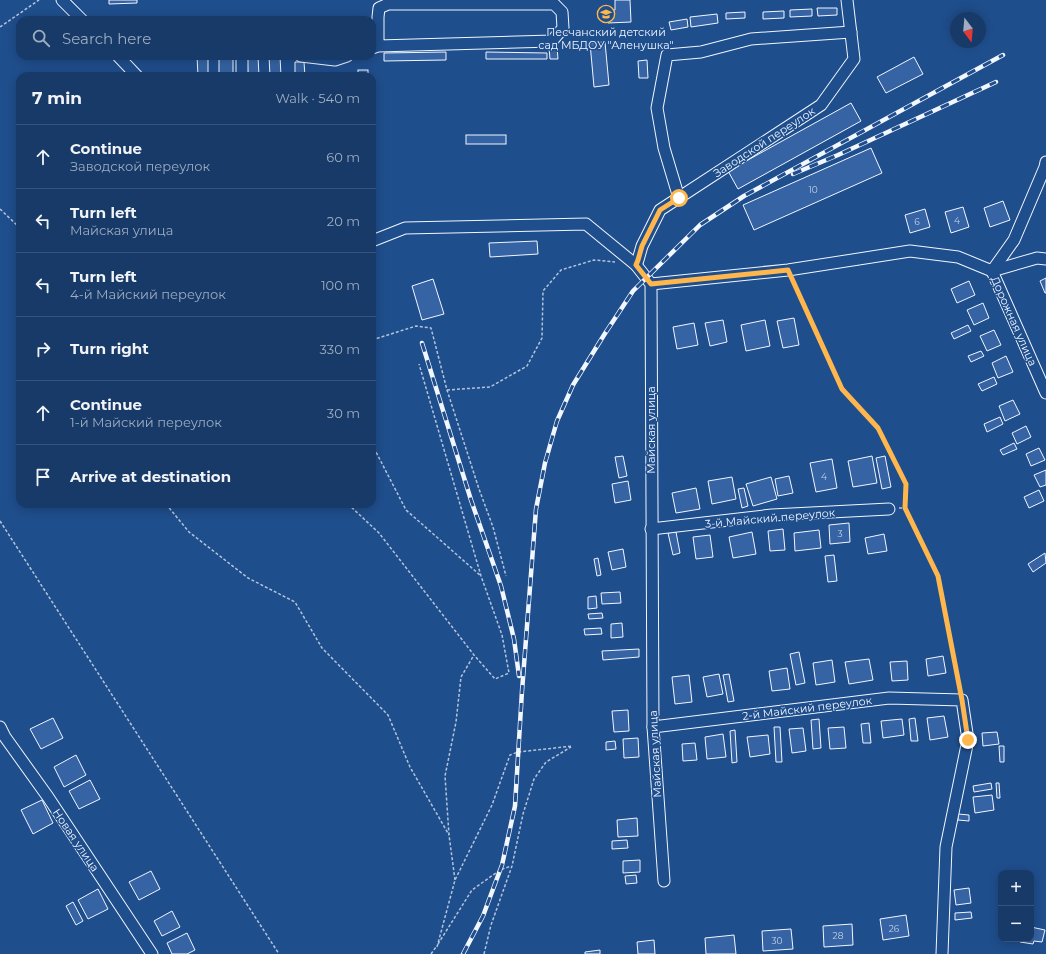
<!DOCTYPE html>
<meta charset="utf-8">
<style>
:root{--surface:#173a69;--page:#244571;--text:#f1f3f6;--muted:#9eadc0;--line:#36547d}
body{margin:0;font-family:Montserrat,sans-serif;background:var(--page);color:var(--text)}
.controls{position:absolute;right:12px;bottom:12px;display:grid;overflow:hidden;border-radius:8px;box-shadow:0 2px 10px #0003}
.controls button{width:36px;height:36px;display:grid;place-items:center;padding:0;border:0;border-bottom:1px solid var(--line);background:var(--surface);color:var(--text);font:20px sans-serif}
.compass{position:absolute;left:950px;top:12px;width:36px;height:36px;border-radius:50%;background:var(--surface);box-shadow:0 2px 10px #0003;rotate:164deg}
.stop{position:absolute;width:12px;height:12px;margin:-9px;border:3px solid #ffb74d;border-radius:50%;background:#fff}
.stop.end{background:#ffb74d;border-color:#fff;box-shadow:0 1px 4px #0008}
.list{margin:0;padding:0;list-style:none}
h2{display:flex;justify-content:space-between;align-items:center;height:52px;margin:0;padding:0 16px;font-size:17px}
h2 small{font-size:13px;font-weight:400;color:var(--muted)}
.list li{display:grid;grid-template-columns:26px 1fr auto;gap:12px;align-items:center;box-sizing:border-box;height:64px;padding:0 16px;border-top:1px solid var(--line)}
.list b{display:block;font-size:15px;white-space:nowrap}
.list p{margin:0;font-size:13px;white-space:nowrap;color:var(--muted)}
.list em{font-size:13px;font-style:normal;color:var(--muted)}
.icon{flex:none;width:22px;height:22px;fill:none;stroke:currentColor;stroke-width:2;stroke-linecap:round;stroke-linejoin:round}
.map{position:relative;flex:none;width:1046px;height:954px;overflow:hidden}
.search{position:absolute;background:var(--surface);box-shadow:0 2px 10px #0003;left:16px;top:16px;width:360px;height:44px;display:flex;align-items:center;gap:10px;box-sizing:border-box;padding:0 14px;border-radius:12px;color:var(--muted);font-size:15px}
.panel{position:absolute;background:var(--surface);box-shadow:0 2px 10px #0003;left:16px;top:72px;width:360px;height:436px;border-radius:12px}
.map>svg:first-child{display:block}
</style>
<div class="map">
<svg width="1046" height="954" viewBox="0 0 1046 954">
<rect width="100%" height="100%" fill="#1f4e8c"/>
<g fill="#3563a3" stroke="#f2f6ff">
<path d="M 109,0 L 137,0 L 137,3 L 109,4 Z"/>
<path d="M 615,0 L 630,0 L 631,22 L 608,23 L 607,11 L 615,10 Z"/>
<path d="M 817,8 L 837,8 L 837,15 L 818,16 Z"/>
<path d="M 812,9 L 812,16 L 790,17 L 790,10 Z"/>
<path d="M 784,11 L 784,18 L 763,19 L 763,12 Z"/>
<path d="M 745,12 L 745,18 L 726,19 L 726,13 Z"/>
<path d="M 717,14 L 718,23 L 691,27 L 690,17 Z"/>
<path d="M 687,19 L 688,27 L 671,30 L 669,22 Z"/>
<path d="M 605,42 L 609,85 L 594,87 L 590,43 Z"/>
<path d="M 557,47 L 558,59 L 550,59 L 549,48 Z"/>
<path d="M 446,52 L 446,60 L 384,61 L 384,53 Z"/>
<path d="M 486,52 L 547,53 L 547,59 L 486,59 Z"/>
<path d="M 197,56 L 208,56 L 208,76 L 198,76 Z"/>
<rect x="219" y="56" width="14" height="20"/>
<path d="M 247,56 L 258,56 L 259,76 L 248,76 Z"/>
<path d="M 269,56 L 280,56 L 281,76 L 270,76 Z"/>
<path d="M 914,57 L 923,74 L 886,93 L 877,77 Z"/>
<path d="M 647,60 L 648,78 L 639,78 L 638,61 Z"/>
<path d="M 295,62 L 304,62 L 305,76 L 295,76 Z"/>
<rect x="358" y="70" width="10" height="6"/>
<path d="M 851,103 L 861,121 L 738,189 L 728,171 Z"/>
<rect x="466" y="135" width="40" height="9"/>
<path d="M 871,148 L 882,173 L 754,230 L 743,205 Z"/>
<path d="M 1003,201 L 1010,220 L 990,227 L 984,208 Z"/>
<path d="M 963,207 L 969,227 L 951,233 L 945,212 Z"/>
<path d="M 925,209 L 930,227 L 910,233 L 905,215 Z"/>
<path d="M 537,241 L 538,254 L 490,257 L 489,243 Z"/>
<path d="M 1046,278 L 1046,293 L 1045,293 L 1040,281 Z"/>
<path d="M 433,279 L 444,314 L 422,320 L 412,286 Z"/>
<path d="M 969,281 L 975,295 L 957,303 L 951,289 Z"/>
<path d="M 983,303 L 989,318 L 974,325 L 967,310 Z"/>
<path d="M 794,318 L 799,345 L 783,348 L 777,321 Z"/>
<path d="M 723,320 L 727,342 L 710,346 L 705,323 Z"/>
<path d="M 765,320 L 770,346 L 746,351 L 741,325 Z"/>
<path d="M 694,323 L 698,345 L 677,349 L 673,327 Z"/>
<path d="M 968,325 L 971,331 L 954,339 L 951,333 Z"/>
<path d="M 994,330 L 1001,345 L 987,351 L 980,336 Z"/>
<path d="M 981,351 L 984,356 L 971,362 L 968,356 Z"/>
<path d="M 1006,356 L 1013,372 L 998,378 L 992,363 Z"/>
<path d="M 994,377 L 997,384 L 982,391 L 978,384 Z"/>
<path d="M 1013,400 L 1020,414 L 1005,421 L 999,406 Z"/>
<path d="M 1000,417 L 1003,424 L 987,432 L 984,424 Z"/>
<path d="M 1026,426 L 1031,437 L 1017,444 L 1012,433 Z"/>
<path d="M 1014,443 L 1017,449 L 1003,455 L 1000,450 Z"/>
<path d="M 1039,448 L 1045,460 L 1031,466 L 1026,454 Z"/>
<path d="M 623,456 L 627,476 L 619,478 L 615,457 Z"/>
<path d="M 872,456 L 877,483 L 853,487 L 848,461 Z"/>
<path d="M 885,456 L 891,487 L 882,489 L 876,458 Z"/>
<path d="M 832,459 L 837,488 L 816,492 L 810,463 Z"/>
<path d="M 1046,470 L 1046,485 L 1040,487 L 1034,475 Z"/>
<path d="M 789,476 L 793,493 L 778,496 L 775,479 Z"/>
<path d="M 732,477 L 736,499 L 712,504 L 708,481 Z"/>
<path d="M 771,477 L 777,499 L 753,506 L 746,484 Z"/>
<path d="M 628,481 L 631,500 L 615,503 L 612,484 Z"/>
<path d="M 696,488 L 700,509 L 676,513 L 672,493 Z"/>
<path d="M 744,488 L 748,506 L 742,508 L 738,489 Z"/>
<path d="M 1039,490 L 1044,501 L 1029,508 L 1024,497 Z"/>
<path d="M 849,523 L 850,542 L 830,544 L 829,525 Z"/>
<path d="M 783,529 L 785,550 L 770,551 L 768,531 Z"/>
<path d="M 819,530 L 821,548 L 795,551 L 794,533 Z"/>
<path d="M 676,532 L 680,553 L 673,555 L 668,533 Z"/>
<path d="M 752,532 L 756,554 L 733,558 L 729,537 Z"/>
<path d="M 884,534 L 887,551 L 868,554 L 865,538 Z"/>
<path d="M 710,535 L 713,557 L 696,559 L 693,537 Z"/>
<path d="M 623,549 L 626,567 L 612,570 L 608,552 Z"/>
<path d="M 1045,553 L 1046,563 L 1033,572 L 1028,564 Z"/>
<path d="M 834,555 L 837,581 L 828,582 L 825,556 Z"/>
<path d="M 598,558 L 601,575 L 597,576 L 594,559 Z"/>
<path d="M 620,592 L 621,603 L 602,604 L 601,593 Z"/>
<path d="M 596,596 L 597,608 L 588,609 L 588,597 Z"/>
<path d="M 602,613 L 603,618 L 589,619 L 588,614 Z"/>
<path d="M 622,623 L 623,637 L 611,638 L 611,624 Z"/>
<path d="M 601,628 L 602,634 L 585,635 L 584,629 Z"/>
<path d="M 639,649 L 639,657 L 603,660 L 602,651 Z"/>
<path d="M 799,652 L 805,683 L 796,685 L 790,654 Z"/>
<path d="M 943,656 L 946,673 L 928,676 L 926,659 Z"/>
<path d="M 869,659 L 873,680 L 849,684 L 845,662 Z"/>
<path d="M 832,660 L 835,682 L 816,685 L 813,663 Z"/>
<path d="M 907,661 L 908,680 L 892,681 L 890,662 Z"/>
<path d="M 787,668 L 790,689 L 772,691 L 769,671 Z"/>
<path d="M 719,674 L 723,694 L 707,697 L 703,677 Z"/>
<path d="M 729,674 L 734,701 L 728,702 L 723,675 Z"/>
<path d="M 689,675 L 692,702 L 675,704 L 672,677 Z"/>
<path d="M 628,710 L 629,731 L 614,732 L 612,711 Z"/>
<path d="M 944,716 L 948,737 L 930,740 L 927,718 Z"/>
<path d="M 53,718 L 63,738 L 41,749 L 30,729 Z"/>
<path d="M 915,718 L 918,741 L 911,741 L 909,719 Z"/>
<path d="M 819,719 L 821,748 L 813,749 L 811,720 Z"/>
<path d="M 902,719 L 904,735 L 883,738 L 881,721 Z"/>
<path d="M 869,723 L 871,743 L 863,743 L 861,724 Z"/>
<path d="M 774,727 L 780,727 L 782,762 L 776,762 Z"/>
<path d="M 844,727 L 846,748 L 830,749 L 828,728 Z"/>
<path d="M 803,728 L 806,751 L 792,753 L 789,729 Z"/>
<path d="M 735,730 L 737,762 L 732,763 L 730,731 Z"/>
<path d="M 997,732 L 999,744 L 983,746 L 982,733 Z"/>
<path d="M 723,734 L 726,757 L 707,759 L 705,737 Z"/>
<path d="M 768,735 L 770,754 L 750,757 L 747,737 Z"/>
<path d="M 638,738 L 639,757 L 624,758 L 623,739 Z"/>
<path d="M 615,741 L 616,749 L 606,750 L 606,742 Z"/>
<path d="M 695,743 L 697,760 L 683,761 L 682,744 Z"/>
<path d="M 999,746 L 1004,746 L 1004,762 L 1000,762 Z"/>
<path d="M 76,755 L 86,775 L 64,787 L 54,767 Z"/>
<path d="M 90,780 L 100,799 L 79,809 L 69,791 Z"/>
<path d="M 991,783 L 992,789 L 974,792 L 973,786 Z"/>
<path d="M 996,783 L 999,783 L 1000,798 L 997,798 Z"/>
<path d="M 992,795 L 994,810 L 975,813 L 973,797 Z"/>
<path d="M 42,800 L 53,823 L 33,834 L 21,810 Z"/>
<path d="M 958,814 L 969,815 L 969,821 L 958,820 Z"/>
<path d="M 637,818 L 638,836 L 618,837 L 617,820 Z"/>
<path d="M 627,840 L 628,848 L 612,849 L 612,841 Z"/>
<path d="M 640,860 L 640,872 L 623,873 L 623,861 Z"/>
<path d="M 151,871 L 160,889 L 139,900 L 129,882 Z"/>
<path d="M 636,875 L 637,883 L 626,884 L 625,876 Z"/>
<path d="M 969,888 L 971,903 L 956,905 L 954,890 Z"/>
<path d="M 98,889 L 108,909 L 88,919 L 78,900 Z"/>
<path d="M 73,902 L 83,921 L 76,925 L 66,906 Z"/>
<path d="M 172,911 L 180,927 L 162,936 L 154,921 Z"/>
<path d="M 971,912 L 972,918 L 955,920 L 955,913 Z"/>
<path d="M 906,915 L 909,936 L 883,940 L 880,919 Z"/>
<path d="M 852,924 L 853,945 L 824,947 L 823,926 Z"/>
<path d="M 1031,927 L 1045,930 L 1042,942 L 1034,941 L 1033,944 L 1020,942 L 1021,939 L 1031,939 Z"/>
<path d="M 791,929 L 793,949 L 763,951 L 762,931 Z"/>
<path d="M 187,933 L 195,950 L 187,954 L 172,954 L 167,943 Z"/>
<path d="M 734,935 L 736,954 L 706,954 L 705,938 Z"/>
<path d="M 654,940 L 655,954 L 638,954 L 637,942 Z"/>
<path d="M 600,950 L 600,954 L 585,954 L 585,952 Z"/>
</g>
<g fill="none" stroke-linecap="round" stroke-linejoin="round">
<defs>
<g id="minor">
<path d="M 62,0 L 82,20"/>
<path d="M 372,48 L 378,46 L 552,41 L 563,28 L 562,12 L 554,4 L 388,4 L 379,8 L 378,17 L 378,46"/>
<path d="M 118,56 L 137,76"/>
<path d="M 301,56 L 335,60 L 347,56"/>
<path d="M 242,76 L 242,56"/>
<path d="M 679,198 L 664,148 L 657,108 L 667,55 L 701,52 L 751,39 L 851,32"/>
<path d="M 372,241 L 405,228 L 586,224 L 636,265 L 651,284 L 653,727 L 664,881"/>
<path d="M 636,265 L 638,260 L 642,246 L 660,210 L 821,105 L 854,59 L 847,0"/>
<path d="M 992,271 L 1046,393"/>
<path d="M 992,271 L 1014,240 L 1045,167 L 1046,162"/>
<path d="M 992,271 L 1037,258 L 1046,259"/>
<path d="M 651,284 L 788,270 L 910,251 L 958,257 L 992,271"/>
<path d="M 651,529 L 772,515 L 889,509"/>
<path d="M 0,727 L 5,737 L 48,797 L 152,954"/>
<path d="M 653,727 L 889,698 L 962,700 L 968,740 L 946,847 L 942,954"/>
</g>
</defs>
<use href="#minor" stroke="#f2f6ff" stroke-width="13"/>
<g stroke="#b3c4dc" stroke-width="1.5" stroke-dasharray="3 2" stroke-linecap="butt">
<path d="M 0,27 L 39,0"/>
<path d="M 0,209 L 20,228"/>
<path d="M 792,279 L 842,389 L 877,428 L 905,484 L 905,508"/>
<path d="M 372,340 L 416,326 L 431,328 L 447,390 L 479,489 L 493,527 L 506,576"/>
<path d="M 447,390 L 490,387 L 527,366 L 542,338 L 543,291 L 561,270 L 594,260 L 615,262"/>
<path d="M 372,438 L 376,452 L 406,510 L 481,576"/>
<path d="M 166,504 L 189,532 L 248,578 L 295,602 L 322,648 L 388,715 L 410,767 L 449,835"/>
<path d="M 348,504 L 379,533 L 474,655 L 495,679 L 509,673 L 502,635 L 481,576 L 419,364"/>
<path d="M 899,508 L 905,508 L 938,577 L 960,690"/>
<path d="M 0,521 L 279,954"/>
<path d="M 455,880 L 449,835 L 445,776 L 456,722 L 461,677 L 474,655"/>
<path d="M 438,944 L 472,890 L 500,870 L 511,866"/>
<path d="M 437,947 L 455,880 L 492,805 L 510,755 L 518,752 L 573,746"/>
<path d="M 431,954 L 436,947"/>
<path d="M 484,954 L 491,925 L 512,866 L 523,814 L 534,779 L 546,762 L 571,747"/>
</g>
<use href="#minor" stroke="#1f4e8c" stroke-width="11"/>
<defs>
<g id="rail">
<path d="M 793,174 L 838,155 L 996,82"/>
<path d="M 422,343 L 471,500 L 501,586 L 514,639 L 519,676"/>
<path d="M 463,954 L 483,916 L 502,865 L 515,806 L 522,691 L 536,509 L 545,463 L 557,421 L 573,385 L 604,335 L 633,291 L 700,225 L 744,196 L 1003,55"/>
</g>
</defs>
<use href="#rail" stroke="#f2f6ff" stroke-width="4.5"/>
<use href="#rail" stroke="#1f4e8c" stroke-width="3" stroke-dasharray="9" stroke-linecap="butt"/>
</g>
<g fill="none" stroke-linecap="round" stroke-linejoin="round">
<path stroke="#ffb74d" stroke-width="5" d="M 679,198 L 660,210 L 642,246 L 638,260 L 636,265 L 651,284 L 788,270 L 842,389 L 878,428 L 906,484 L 905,508 L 938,576 L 962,700 L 968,740"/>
</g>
<defs>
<symbol id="school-ring" viewBox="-11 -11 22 22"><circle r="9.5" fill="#1f4e8c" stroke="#ffb74d" stroke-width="1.5"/><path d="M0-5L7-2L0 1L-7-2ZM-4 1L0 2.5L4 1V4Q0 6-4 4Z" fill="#ffb74d"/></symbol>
</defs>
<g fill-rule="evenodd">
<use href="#school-ring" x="596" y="4" width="20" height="20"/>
</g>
<g text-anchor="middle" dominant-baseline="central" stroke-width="3" stroke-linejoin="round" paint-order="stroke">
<g font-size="9" fill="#c3d1e8">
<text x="813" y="189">10</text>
<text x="957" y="220">4</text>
<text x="917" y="221">6</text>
<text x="824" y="476">4</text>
<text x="840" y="533">3</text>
<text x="894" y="928">26</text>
<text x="838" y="935">28</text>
<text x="777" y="940">30</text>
</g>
<g font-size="11" fill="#f2f6ff" stroke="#1f4e8c">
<text x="606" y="32">Песчанский детский<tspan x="606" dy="13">сад МБДОУ "Аленушка"</tspan></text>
</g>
<g font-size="11" fill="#f2f6ff" stroke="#1f4e8c">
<text transform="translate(764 142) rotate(-33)">Заводской переулок</text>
<text transform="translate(1014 321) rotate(66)">Дорожная улица</text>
<text transform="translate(651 430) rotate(-90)">Майская улица</text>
<text transform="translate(770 518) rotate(-5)">3-й Майский переулок</text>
<text transform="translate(807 708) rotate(-7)">2-й Майский переулок</text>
<text transform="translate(655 754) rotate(-93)">Майская улица</text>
<text transform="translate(76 840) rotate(56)">Новая улица</text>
</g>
</g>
</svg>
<div class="controls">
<button>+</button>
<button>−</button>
</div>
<svg class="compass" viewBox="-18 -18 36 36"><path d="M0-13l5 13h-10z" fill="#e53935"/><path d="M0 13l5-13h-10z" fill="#9eadc0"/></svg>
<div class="stop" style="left:679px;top:198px"></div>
<div class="stop end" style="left:968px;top:740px"></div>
<div class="search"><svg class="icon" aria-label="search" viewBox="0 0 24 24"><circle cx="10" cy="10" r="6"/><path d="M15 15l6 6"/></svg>Search here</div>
<section class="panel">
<h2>7 min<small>Walk · 540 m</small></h2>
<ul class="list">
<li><svg class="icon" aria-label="ahead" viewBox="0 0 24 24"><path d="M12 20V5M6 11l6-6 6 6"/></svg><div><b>Continue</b><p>Заводской переулок</p></div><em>60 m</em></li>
<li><svg class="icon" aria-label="left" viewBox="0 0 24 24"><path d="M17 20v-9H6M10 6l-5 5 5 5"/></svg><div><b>Turn left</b><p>Майская улица</p></div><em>20 m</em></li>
<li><svg class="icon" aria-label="left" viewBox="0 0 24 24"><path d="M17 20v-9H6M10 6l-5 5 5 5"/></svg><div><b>Turn left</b><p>4-й Майский переулок</p></div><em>100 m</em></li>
<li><svg class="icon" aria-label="right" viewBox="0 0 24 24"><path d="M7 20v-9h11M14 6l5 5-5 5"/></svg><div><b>Turn right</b></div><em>330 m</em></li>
<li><svg class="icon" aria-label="ahead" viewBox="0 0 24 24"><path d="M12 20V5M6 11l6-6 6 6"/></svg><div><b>Continue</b><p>1-й Майский переулок</p></div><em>30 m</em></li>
<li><svg class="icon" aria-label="arrive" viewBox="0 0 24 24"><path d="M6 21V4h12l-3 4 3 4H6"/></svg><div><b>Arrive at destination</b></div></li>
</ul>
</section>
</div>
